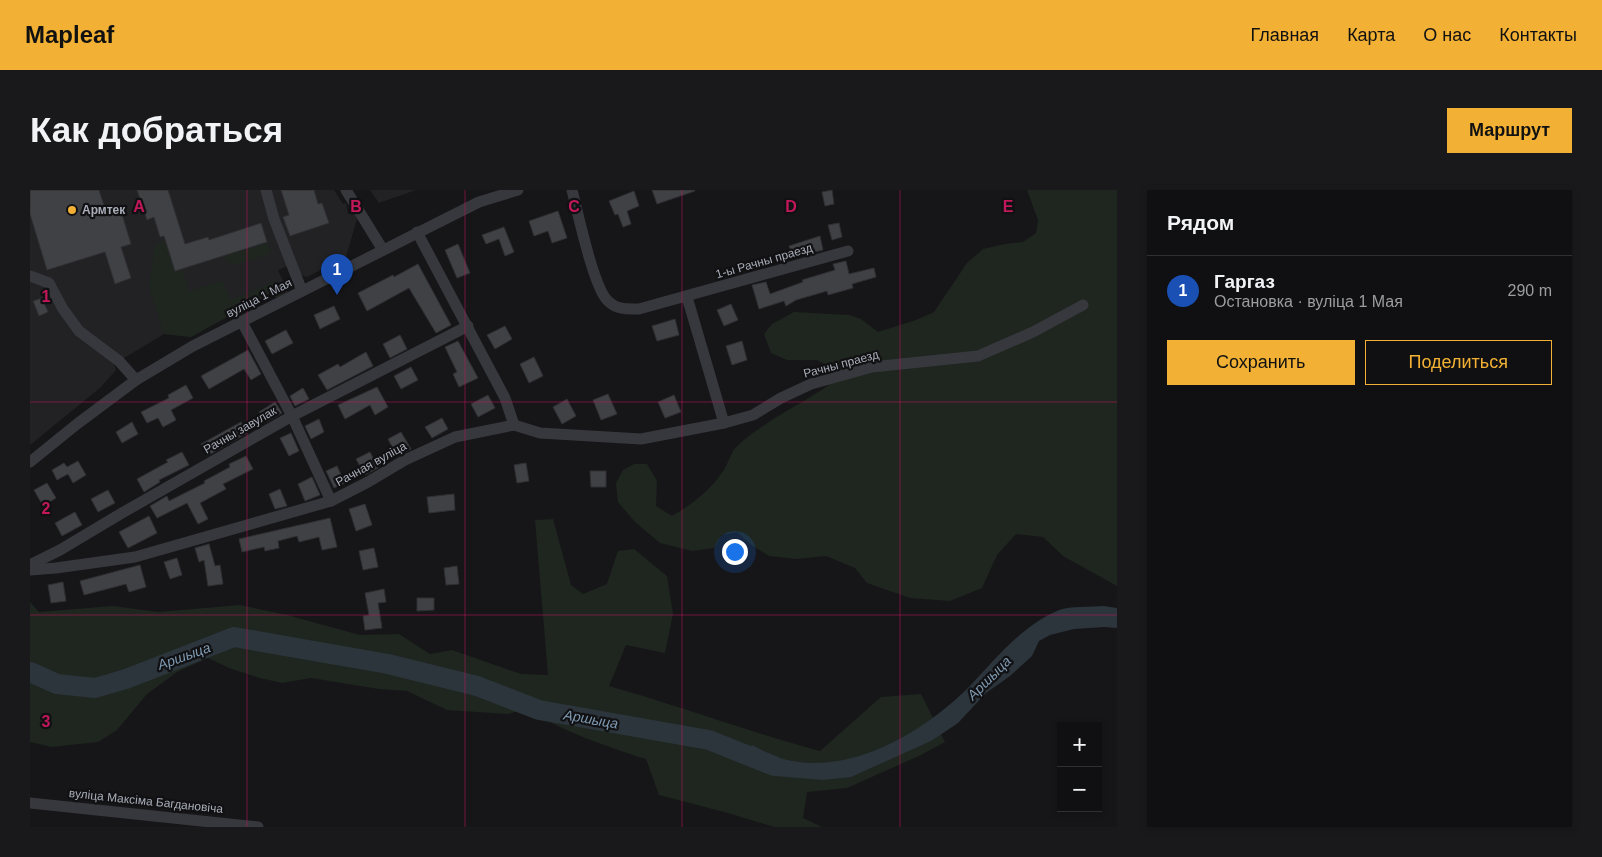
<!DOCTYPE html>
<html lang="ru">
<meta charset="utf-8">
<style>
:root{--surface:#101012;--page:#19191b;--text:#f1f3f6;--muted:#9c9d9f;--line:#303032;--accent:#f2b134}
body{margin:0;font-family:Arial,sans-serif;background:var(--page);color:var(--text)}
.controls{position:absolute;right:15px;bottom:15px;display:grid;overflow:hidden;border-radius:0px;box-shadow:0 2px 8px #0003}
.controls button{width:45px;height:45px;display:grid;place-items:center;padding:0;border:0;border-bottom:1px solid var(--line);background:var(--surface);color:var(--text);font:25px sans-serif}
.you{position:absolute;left:704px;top:361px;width:18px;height:18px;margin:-12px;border:4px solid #fff;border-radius:50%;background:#1a73e8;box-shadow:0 0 0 8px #1a73e833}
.badge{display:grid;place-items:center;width:32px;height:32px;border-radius:50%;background:var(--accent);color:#fff;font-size:16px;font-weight:700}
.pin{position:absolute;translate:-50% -41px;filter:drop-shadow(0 1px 2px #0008)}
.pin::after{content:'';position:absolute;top:26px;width:18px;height:15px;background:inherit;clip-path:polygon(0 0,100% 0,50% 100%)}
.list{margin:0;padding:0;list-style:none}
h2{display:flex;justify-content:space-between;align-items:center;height:65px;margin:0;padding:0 20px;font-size:21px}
h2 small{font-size:16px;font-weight:400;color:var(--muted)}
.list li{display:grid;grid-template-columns:32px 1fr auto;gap:15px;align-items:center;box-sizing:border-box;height:70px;padding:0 20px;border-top:1px solid var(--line)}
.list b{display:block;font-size:19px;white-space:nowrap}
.list p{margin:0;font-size:16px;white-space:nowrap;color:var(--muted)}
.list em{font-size:16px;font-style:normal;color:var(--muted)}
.actions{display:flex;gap:10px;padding:15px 20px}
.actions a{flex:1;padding:11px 0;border:1px solid var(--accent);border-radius:0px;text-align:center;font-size:18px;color:var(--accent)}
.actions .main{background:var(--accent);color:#111}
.map{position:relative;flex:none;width:1087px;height:637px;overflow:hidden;border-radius:0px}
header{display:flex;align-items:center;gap:30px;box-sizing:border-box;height:70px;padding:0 25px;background:var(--accent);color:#111}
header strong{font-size:24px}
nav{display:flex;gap:28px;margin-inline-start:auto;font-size:18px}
.intro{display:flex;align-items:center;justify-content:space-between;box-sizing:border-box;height:120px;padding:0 30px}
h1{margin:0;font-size:35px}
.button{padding:12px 22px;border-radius:0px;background:var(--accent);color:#111;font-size:18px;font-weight:700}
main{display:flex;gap:30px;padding:0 30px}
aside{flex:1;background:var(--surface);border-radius:0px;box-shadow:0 2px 8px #0003}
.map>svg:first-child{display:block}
</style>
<header>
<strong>Mapleaf</strong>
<nav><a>Главная</a><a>Карта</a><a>О нас</a><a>Контакты</a></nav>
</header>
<div class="intro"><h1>Как добраться</h1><a class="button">Маршрут</a></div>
<main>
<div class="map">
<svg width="1087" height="637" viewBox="0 0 1087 637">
<rect width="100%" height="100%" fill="#161618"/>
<g fill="#222225">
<path d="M 0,0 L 304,0 L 313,14 L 316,13 L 318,24 L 324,22 L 327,29 L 316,67 L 277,87 L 269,84 L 265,73 L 248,80 L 258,102 L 246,108 L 242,102 L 161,147 L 134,144 L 84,174 L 86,180 L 71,197 L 0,255 Z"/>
<path d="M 340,0 L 386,0 L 349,13 Z"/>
</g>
<g fill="#1e261f">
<path d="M 997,0 L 1087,0 L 1087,396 L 1033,366 L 1013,347 L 986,344 L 967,365 L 952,398 L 920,411 L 880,408 L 837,393 L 825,378 L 796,366 L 767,369 L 739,366 L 720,354 L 707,342 L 692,345 L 684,358 L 662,361 L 630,353 L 605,332 L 588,312 L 586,293 L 593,280 L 604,274 L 617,274 L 627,291 L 626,316 L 642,326 C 663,314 682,299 695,278 C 699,271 701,263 706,257 C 731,233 770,215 799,195 L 800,176 L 786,170 L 757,170 L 741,163 L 734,144 L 742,134 L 764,122 L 819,125 L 831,129 L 848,142 L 886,130 L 904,122 L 937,73 L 953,59 L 975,54 L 993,52 L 1006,43 L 1008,30 Z"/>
<path d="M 146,47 L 145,81 L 152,79 L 159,101 L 192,91 L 201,110 L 247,90 L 253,105 L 246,108 L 242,102 L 161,147 L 134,144 L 119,98 L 125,54 Z"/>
<path d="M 237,53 L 241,61 L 240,64 L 206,75 L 198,72 L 192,67 Z"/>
<path d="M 523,329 L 541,395 L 553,404 L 577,394 L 588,361 L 604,359 L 637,386 L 643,424 L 635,463 L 596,455 L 579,496 C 650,516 719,542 790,561 L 851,507 L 891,504 L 915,552 L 891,565 L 817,598 L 777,602 L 773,628 L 792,637 L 744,637 L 698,623 L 629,605 L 616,569 C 571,555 536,542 495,519 L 478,524 L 417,520 L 377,501 L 349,499 L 281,488 L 252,493 L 230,488 L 199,478 L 178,468 L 147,482 L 117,504 L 87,540 L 68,552 L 22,557 L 0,552 L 0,412 L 9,422 L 83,416 L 128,422 L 210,415 L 257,425 L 330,445 L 369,444 L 400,464 L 422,460 L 491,484 L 518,485 L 505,330 Z"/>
</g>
<path fill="#2c353c" d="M 1074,416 L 1087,418 L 1087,438 L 1074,437 L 1044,439 L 1020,445 L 1009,451 L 1002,466 L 980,486 L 956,503 L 928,533 L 901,551 L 821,587 L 793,590 L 745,586 L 716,575 L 722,555 C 732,560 742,566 753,569 C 820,587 894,542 940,496 C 966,468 993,435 1029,420 C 1040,416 1062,417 1074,416 Z"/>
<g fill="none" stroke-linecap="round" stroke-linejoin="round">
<path stroke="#2c353c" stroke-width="20" d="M 0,482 L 27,494 L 65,498 L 96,489 L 204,447 L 358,474 L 447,496 L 509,520 L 679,550 L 744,576"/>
</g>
<g fill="#404145" stroke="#303034">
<path d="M 0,0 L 69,0 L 77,25 L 91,21 L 101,54 L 91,57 L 101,88 L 85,94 L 75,62 L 17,80 L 0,24 Z"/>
<path d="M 107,0 L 138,0 L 155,54 L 178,47 L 179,50 L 231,33 L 237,52 L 145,81 L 134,46 L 130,47 L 124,27 L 117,30 Z"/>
<path d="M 251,0 L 284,0 L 288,14 L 292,13 L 299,33 L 260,46 L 253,27 L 259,25 Z"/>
<path d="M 622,0 L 664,0 L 665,1 L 627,14 Z"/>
<path d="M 802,0 L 804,14 L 795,16 L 792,2 Z"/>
<path d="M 604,1 L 609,16 L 597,21 L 601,34 L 593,37 L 588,24 L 585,25 L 579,11 Z"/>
<path d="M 528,21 L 537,48 L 522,53 L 518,41 L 504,46 L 499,31 Z"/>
<path d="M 809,33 L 812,47 L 802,50 L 798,35 Z"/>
<path d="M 474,37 L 484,62 L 475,66 L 469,49 L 456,54 L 452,45 Z"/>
<path d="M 790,46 L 793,60 L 762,67 L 759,56 Z"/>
<path d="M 428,54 L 440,83 L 427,88 L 415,60 Z"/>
<path d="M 816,71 L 819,84 L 844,78 L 846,87 L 822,94 L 823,98 L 798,105 L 797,101 L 766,110 L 756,116 L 754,111 L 729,119 L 722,95 L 736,92 L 740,104 L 773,92 L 772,90 L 805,80 L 803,74 Z"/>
<path d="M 388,74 L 421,135 L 406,143 L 379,98 L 337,121 L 328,103 L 363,85 L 364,87 Z"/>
<path d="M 12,108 L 18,122 L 9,126 L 3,111 Z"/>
<path d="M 701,114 L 708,130 L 694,136 L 687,120 Z"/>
<path d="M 304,116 L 310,129 L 290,139 L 284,125 Z"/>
<path d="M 645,129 L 649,145 L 627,151 L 622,136 Z"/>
<path d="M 475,136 L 482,149 L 465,159 L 457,145 Z"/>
<path d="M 256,140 L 263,153 L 242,164 L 235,151 Z"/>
<path d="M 370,145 L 377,159 L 360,168 L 353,154 Z"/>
<path d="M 428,151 L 448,188 L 429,197 L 423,184 L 427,182 L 415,157 Z"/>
<path d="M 712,151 L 717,170 L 702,175 L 696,156 Z"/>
<path d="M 218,160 L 231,184 L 221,190 L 214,179 L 179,199 L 171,186 Z"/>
<path d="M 336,162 L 343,176 L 297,200 L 288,185 L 308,174 L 310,177 Z"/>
<path d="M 504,167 L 513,186 L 499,193 L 490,174 Z"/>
<path d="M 381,177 L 388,190 L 371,199 L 364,186 Z"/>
<path d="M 156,195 L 163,208 L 141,220 L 146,230 L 133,237 L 128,228 L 117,233 L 111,222 L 139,208 L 138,205 Z"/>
<path d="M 347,197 L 358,217 L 345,225 L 340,215 L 315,229 L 308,215 Z"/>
<path d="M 273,198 L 279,209 L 265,216 L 260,206 Z"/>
<path d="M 578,204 L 587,224 L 571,230 L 563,210 Z"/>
<path d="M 458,205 L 465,218 L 448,227 L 441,214 Z"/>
<path d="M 644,205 L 651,222 L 635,228 L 628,212 Z"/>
<path d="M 537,209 L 546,226 L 532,234 L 523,217 Z"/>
<path d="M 245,212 L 252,223 L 236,232 L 229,222 Z"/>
<path d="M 412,228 L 418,239 L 402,248 L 395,237 Z"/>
<path d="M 289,229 L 294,242 L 281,249 L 275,236 Z"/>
<path d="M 102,232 L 108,244 L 92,253 L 86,242 Z"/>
<path d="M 211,232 L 217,243 L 177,266 L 171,254 Z"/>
<path d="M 371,242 L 381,259 L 367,266 L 358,249 Z"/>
<path d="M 261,243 L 269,261 L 259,266 L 250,248 Z"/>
<path d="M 152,262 L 159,275 L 129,290 L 130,292 L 114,302 L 107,289 L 138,272 L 136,270 Z"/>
<path d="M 340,262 L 348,278 L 335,285 L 326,269 Z"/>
<path d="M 216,266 L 223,279 L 193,294 L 196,299 L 170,313 L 178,329 L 168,334 L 157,313 L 127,328 L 120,316 L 137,306 L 139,311 L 175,293 L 174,291 L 200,277 L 199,274 Z"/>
<path d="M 48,271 L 56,285 L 43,293 L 38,284 L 27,290 L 22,280 L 34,273 L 37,277 Z"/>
<path d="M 496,273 L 499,291 L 487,293 L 484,275 Z"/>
<path d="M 307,276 L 315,293 L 304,298 L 296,281 Z"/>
<path d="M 560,281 L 576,281 L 576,297 L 561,297 Z"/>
<path d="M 282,287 L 290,305 L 275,311 L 268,294 Z"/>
<path d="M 17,293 L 26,308 L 13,316 L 4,300 Z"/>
<path d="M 250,299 L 257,316 L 245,319 L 239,304 Z"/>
<path d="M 78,300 L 85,313 L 68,322 L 61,309 Z"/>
<path d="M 424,304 L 425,320 L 399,323 L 397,307 Z"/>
<path d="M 335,314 L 342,335 L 326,341 L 319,319 Z"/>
<path d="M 45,322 L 52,335 L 32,346 L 25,333 Z"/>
<path d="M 119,326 L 127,343 L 98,358 L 89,342 Z"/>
<path d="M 300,328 L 307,357 L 292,360 L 289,347 L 269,352 L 267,346 L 248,351 L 249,358 L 235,361 L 234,357 L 212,362 L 209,349 Z"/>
<path d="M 179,354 L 185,376 L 190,375 L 193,394 L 178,396 L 174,370 L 169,372 L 165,358 Z"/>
<path d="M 344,358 L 348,377 L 333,380 L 329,361 Z"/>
<path d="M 147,368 L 152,385 L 140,389 L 134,372 Z"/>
<path d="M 110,375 L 116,397 L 99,402 L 96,394 L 54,405 L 50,391 Z"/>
<path d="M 427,376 L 429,394 L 416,395 L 414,378 Z"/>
<path d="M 33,392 L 36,411 L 21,413 L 18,395 Z"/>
<path d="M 354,399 L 356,412 L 348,413 L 352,438 L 335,440 L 333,426 L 339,425 L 335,403 Z"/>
<path d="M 387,408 L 404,408 L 404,420 L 387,421 Z"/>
</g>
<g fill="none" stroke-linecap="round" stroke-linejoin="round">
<g stroke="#37383d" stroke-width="11">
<path d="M 236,0 L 244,29 L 272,101"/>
<path d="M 316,0 L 353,60"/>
<path d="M 542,0 C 548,23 563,95 577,110 C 586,120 597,119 609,119 L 818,61"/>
<path d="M 0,86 L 19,93 L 33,119 L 49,141 L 89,171 L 106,190"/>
<path d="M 657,107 L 694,233"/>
<path d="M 212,132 L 262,226 L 301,311"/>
<path d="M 484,235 L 510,243 L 611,249 L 694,233 L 723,225 L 751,208 L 781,194 L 842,177 L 948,166 L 1003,142 L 1053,115"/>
<path d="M 0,272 L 47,234 L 106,190 L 163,156 L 449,12 L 488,0"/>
<path d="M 0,375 L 30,360 L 92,323 L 262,226 L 438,136"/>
<path d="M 0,380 L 26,378 L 105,367 L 301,311 L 338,292 L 375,270 L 425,247 L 484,235 L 475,208 L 387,42"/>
<path d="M 0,613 L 228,637"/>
</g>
</g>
<path fill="none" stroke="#c2185b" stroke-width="1" stroke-opacity="0.55" d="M 217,0 L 217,637M 435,0 L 435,637M 652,0 L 652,637M 870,0 L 870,637M 0,212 L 1087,212M 0,425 L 1087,425"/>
<circle fill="#f2b134" stroke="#111113" stroke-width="2" cx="42" cy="20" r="5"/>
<g text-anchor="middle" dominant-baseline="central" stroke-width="4.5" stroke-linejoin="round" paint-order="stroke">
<g font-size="12" font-weight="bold" fill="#a8adb8" stroke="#111113" text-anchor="start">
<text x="52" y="20">Армтек</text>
</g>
<g font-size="12" fill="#a8adb8" stroke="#111113">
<text transform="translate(734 71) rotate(-16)">1-ы Рачны праезд</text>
<text transform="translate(229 108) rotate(-27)">вуліца 1 Мая</text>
<text transform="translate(811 174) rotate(-15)">Рачны праезд</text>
<text transform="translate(210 240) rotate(-30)">Рачны завулак</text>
<text transform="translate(341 274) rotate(-29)">Рачная вуліца</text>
<text transform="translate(116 611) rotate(6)">вуліца Максіма Багдановіча</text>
</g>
<g font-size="14" font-style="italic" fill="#7f9bb3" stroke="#111113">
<text transform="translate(154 466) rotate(-20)">Аршыца</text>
<text transform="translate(959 488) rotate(-45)">Аршыца</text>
<text transform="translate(561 529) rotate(10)">Аршыца</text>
</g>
</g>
<g font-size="16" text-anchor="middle" font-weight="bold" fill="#c2185b" stroke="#111113" stroke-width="4.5" stroke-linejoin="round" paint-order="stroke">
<text x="109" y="22">A</text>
<text x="326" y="22">B</text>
<text x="544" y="22">C</text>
<text x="761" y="22">D</text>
<text x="978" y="22">E</text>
<text x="16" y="112">1</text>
<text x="16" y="324">2</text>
<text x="16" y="537">3</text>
</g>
</svg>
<div class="controls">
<button>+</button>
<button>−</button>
</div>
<div class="you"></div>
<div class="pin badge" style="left:307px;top:105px;background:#1a4fb4">1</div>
</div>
<aside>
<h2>Рядом<small></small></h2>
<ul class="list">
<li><span class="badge" style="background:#1a4fb4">1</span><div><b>Гаргаз</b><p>Остановка · вуліца 1 Мая</p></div><em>290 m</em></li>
</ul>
<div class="actions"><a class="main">Сохранить</a><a>Поделиться</a></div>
</aside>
</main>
